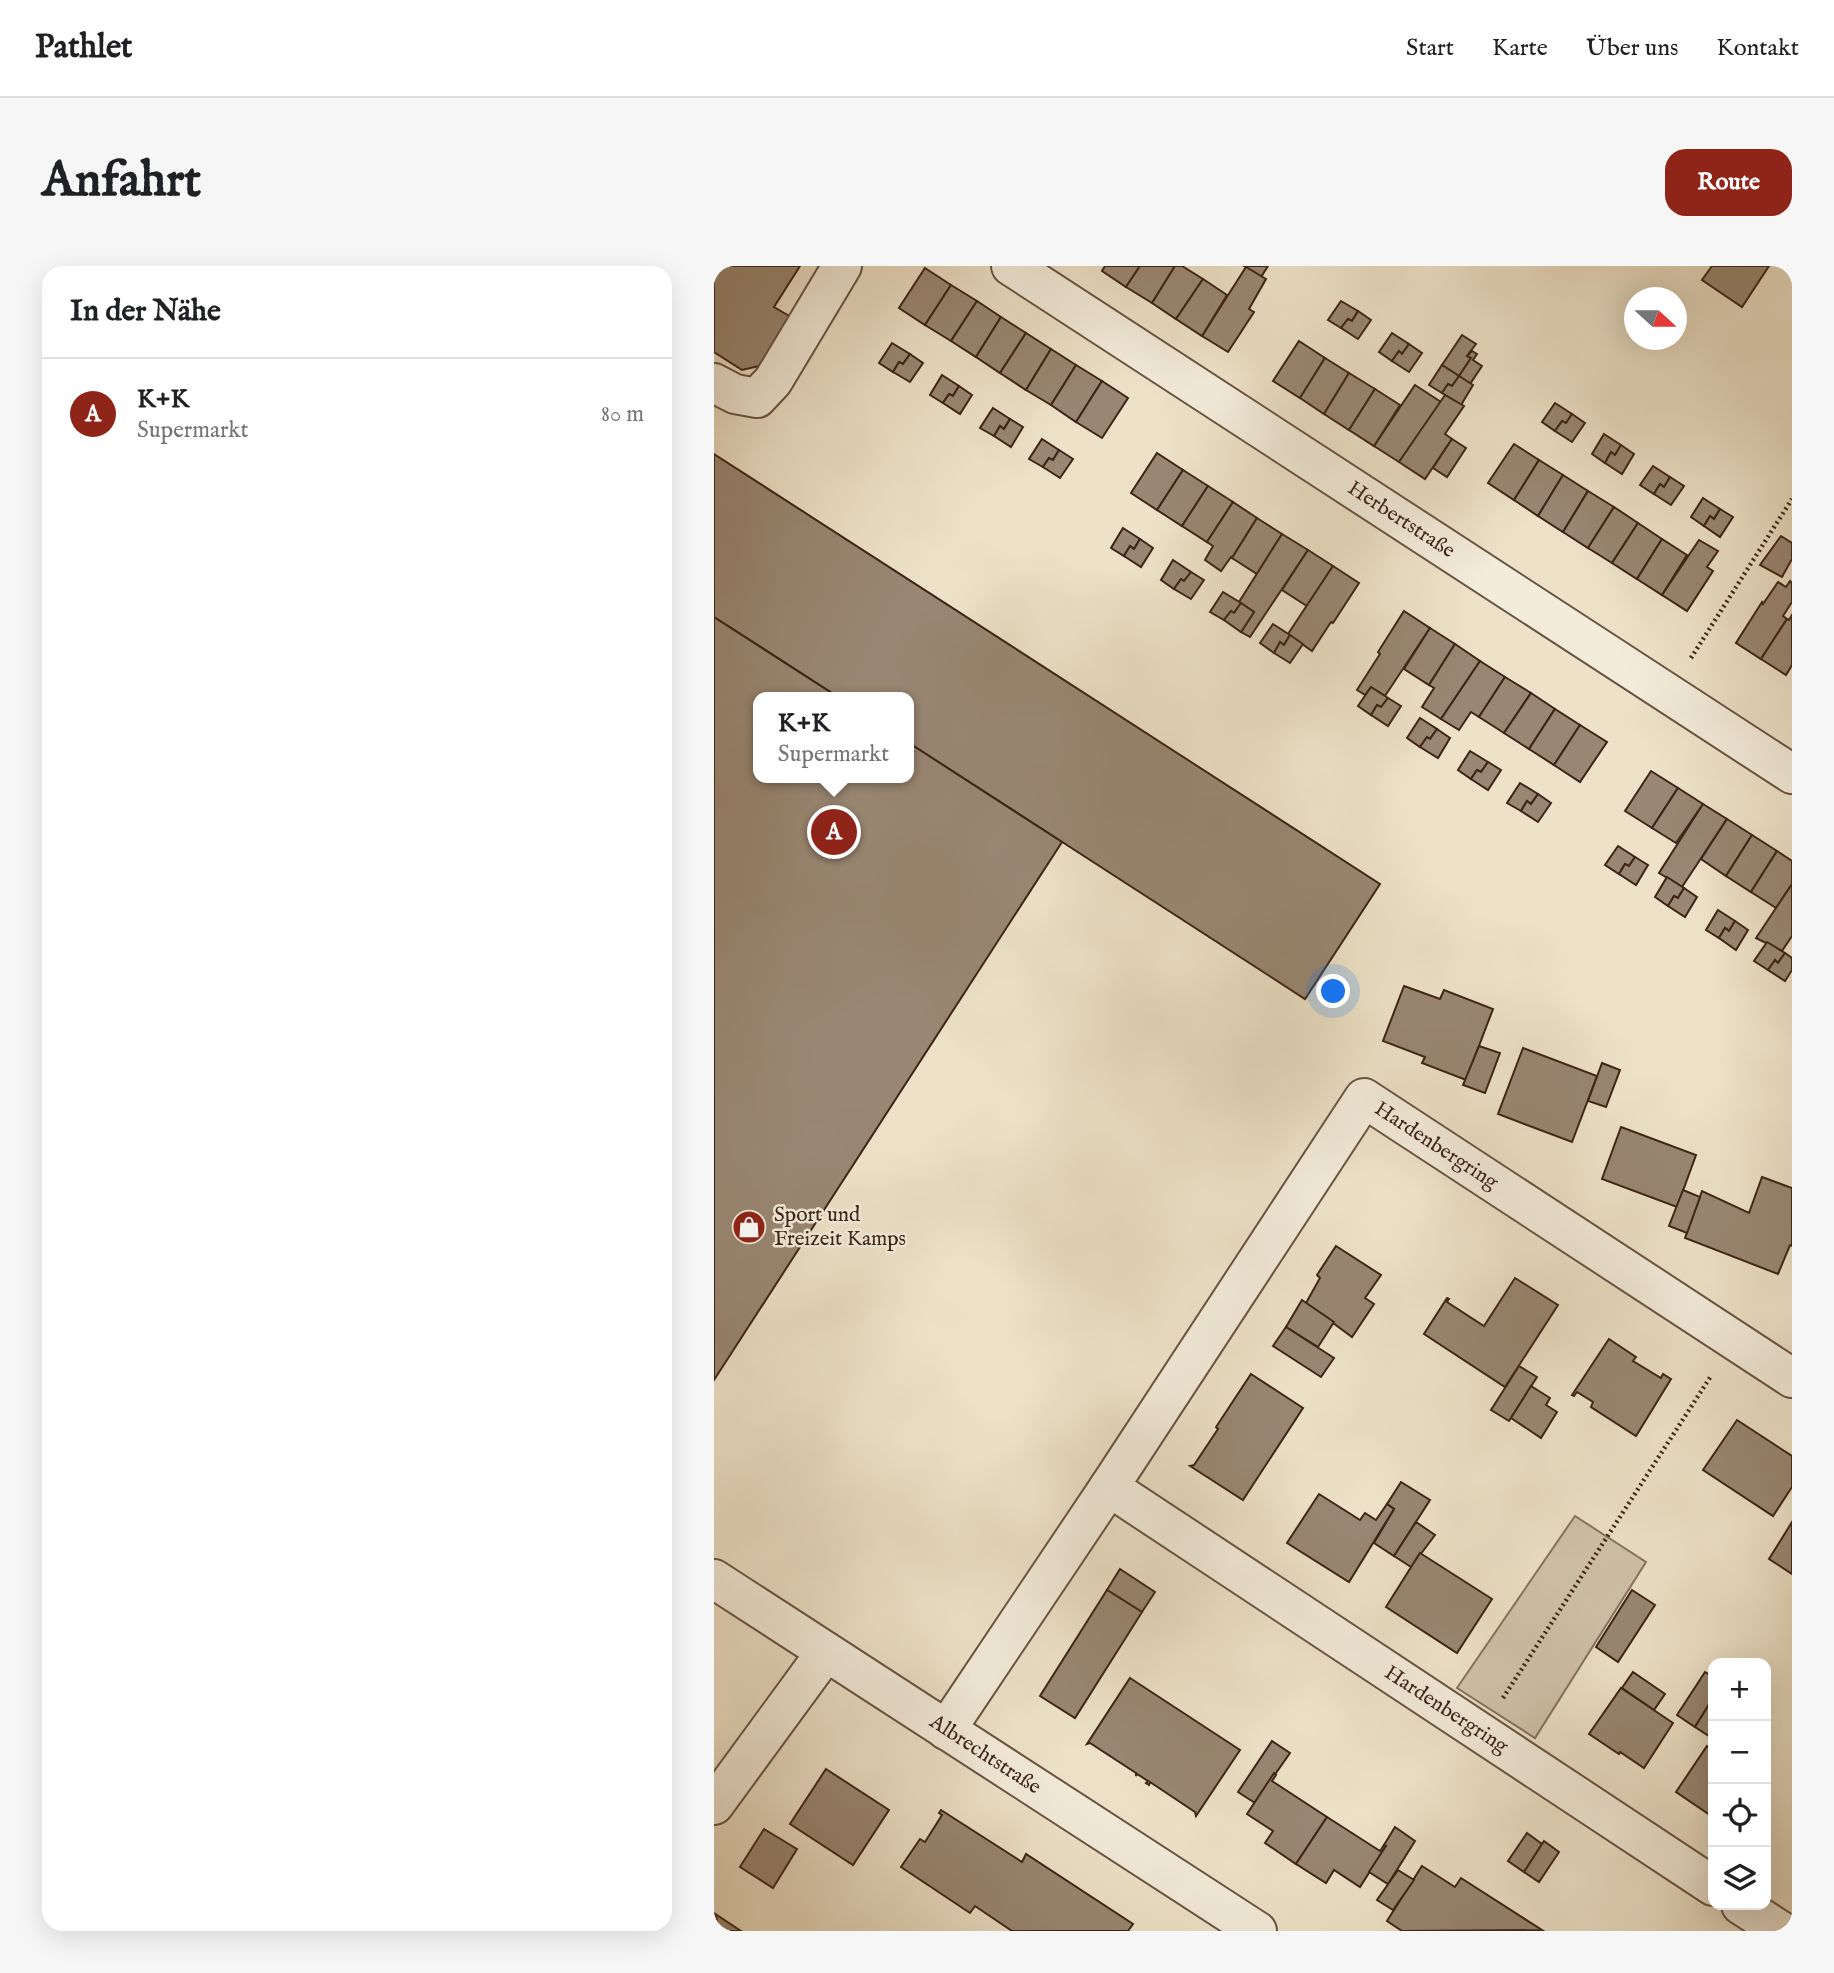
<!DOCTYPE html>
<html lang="de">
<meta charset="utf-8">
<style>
:root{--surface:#fff;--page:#f6f6f6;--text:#202124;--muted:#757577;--line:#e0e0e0;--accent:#8f2418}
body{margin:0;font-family:"IM FELL English",serif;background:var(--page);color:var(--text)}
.controls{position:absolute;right:21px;bottom:21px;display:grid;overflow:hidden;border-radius:14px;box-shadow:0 7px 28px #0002}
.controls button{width:63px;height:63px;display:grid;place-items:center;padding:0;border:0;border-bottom:2px solid var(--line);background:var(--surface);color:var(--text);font:35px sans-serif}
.compass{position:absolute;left:910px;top:21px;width:63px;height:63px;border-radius:50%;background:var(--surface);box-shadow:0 7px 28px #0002;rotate:111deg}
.you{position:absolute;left:620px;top:726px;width:24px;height:24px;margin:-18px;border:5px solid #fff;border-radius:50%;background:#1a73e8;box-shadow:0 0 0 10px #1a73e833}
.badge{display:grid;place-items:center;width:46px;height:46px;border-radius:50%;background:var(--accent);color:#fff;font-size:23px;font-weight:700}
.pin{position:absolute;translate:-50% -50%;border:4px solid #fff;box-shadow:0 2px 7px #0006}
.popup{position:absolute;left:39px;top:426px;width:161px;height:91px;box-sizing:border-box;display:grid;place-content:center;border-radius:14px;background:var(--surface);filter:drop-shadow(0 2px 5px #0005);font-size:23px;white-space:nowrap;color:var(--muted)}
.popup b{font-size:26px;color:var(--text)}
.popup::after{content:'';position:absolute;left:50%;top:100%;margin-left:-14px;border:14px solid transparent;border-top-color:var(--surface)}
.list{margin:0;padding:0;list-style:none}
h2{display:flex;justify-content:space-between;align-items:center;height:91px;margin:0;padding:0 28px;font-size:30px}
h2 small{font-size:23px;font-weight:400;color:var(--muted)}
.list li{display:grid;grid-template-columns:46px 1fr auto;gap:21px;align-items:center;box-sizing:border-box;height:112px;padding:0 28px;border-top:2px solid var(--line)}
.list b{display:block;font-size:26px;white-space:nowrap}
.list p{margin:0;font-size:23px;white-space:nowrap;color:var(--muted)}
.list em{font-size:23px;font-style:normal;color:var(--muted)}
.icon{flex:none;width:38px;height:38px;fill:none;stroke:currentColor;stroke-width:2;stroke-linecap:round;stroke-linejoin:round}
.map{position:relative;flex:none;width:1078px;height:1665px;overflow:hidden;border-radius:21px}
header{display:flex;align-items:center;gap:42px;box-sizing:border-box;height:98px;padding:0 35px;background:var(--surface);border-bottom:2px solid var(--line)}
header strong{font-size:33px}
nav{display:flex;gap:38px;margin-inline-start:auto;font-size:24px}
.intro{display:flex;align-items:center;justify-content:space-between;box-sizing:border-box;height:168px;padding:0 42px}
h1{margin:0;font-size:49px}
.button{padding:18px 32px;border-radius:21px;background:var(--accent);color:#fff;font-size:24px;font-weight:700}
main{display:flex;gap:42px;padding:0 42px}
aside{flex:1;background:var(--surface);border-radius:21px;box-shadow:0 7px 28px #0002}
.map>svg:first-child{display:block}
</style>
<header>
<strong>Pathlet</strong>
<nav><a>Start</a><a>Karte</a><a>Über uns</a><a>Kontakt</a></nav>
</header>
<div class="intro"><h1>Anfahrt</h1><a class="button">Route</a></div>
<main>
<aside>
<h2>In der Nähe<small></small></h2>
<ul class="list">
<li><span class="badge">A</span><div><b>K+K</b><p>Supermarkt</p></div><em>80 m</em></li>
</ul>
</aside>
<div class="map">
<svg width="1078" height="1665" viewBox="0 0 1078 1665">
<rect width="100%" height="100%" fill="#ede2c8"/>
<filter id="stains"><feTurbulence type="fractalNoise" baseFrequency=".00286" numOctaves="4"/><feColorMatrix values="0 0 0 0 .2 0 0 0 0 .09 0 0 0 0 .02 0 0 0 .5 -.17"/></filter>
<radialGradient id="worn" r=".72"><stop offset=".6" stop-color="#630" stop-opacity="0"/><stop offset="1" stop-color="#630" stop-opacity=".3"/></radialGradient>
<path fill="#cfc2aa" stroke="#867360" stroke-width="2" d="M 861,1250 L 932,1296 L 821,1472 L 743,1422 Z"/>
<g fill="#998773" stroke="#3d2417" stroke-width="2">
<path d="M 0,0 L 86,0 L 60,41 L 77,51 L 45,100 L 28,104 L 0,86 Z"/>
<path d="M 391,0 L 426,0 L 412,21 L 388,5 Z"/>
<path d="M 426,0 L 461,0 L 438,37 L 412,21 Z"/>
<path d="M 461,0 L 468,0 L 489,13 L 462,53 L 438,37 Z"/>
<path d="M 530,0 L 554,0 L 547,11 Z"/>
<path d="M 998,0 L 1055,0 L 1028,41 L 988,14 Z"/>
<path d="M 532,1 L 552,13 L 535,43 L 540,46 L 514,86 L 488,70 Z"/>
<path d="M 211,2 L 237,19 L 211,59 L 185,42 Z"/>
<path d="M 489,13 L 513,29 L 488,70 L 462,53 Z"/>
<path d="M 237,19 L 263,35 L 237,75 L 211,59 Z"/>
<path d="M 263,35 L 287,51 L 262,91 L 237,75 Z"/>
<path d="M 627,35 L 644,45 L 638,55 L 634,53 L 627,62 L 614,54 Z"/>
<path d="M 644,45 L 657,54 L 644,73 L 627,62 L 634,53 L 638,55 Z"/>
<path d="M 287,51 L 312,67 L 286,107 L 262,91 Z"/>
<path d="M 312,67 L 337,83 L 312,124 L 286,107 Z"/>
<path d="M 678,67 L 695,78 L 688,88 L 685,85 L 678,95 L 665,86 Z"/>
<path d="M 748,69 L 762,78 L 753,90 L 757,92 L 745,110 L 728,99 Z"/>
<path d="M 585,75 L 611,92 L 586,132 L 559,115 Z"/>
<path d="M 178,77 L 196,88 L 189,98 L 185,96 L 179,106 L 165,97 Z"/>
<path d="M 695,78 L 708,87 L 695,106 L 678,95 L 685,85 L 688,88 Z"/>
<path d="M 337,83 L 362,99 L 337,139 L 312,124 Z"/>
<path d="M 758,85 L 763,88 L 759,94 L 768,100 L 756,118 L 745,110 L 757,92 L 753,90 Z"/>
<path d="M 196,88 L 209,97 L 196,116 L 179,106 L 185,96 L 189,98 Z"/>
<path d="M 611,92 L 635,107 L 610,148 L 586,132 Z"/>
<path d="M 362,99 L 388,115 L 362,156 L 337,139 Z"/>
<path d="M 728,99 L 745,110 L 738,120 L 734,118 L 728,127 L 715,119 Z"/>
<path d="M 635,107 L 661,123 L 635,164 L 610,148 Z"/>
<path d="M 228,109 L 245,120 L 239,130 L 235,128 L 229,137 L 216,129 Z"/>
<path d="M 745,110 L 759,119 L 747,139 L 728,127 L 734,118 L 738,120 Z"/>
<path d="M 388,115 L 414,132 L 388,172 L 362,156 Z"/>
<path d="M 701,119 L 727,136 L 685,196 L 660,180 Z"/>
<path d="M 245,120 L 258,129 L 246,148 L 229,137 L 235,128 L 239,130 Z"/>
<path d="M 661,123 L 686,139 L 660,180 L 635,164 Z"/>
<path d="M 731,129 L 750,140 L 731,168 L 738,173 L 711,213 L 685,196 Z"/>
<path d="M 841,137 L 858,148 L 852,157 L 848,155 L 841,165 L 828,156 Z"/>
<path d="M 279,142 L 296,153 L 290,163 L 286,160 L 280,170 L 266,162 Z"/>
<path d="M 858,148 L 871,157 L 858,176 L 841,165 L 848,155 L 852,157 Z"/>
<path d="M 296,153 L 309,161 L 297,181 L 280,170 L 286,160 L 290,163 Z"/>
<path d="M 890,168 L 907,179 L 901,189 L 897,186 L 891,197 L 878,188 Z"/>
<path d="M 328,173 L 345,184 L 339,194 L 335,192 L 329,201 L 315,193 Z"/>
<path d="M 738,173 L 752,182 L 733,211 L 719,202 Z"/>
<path d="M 800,178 L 825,194 L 800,234 L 774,217 Z"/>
<path d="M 907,179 L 920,188 L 908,208 L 891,197 L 897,186 L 901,189 Z"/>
<path d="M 345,184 L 359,193 L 346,212 L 329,201 L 335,192 L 339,194 Z"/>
<path d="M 443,187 L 469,204 L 443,244 L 417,227 Z"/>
<path d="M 0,188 L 666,618 L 591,733 L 195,477 L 195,431 L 124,431 L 0,351 Z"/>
<path d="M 825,194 L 849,209 L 824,250 L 800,234 Z"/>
<path d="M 939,200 L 956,211 L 950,221 L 946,218 L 940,228 L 926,219 Z"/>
<path d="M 469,204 L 494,220 L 468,260 L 443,244 Z"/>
<path d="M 849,209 L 874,225 L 849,266 L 824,250 Z"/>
<path d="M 956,211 L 970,220 L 957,239 L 940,228 L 946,218 L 950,221 Z"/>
<path d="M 494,220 L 519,236 L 493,276 L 468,260 Z"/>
<path d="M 874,225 L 900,241 L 874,282 L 849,266 Z"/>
<path d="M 989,232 L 1006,243 L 1000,253 L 996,250 L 990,260 L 977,251 Z"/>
<path d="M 519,236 L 543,252 L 518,292 L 517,291 L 507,305 L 491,294 L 499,280 L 493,276 Z"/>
<path d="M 900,241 L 924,257 L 898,297 L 874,282 Z"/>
<path d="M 1006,243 L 1019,251 L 1006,271 L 990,260 L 996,250 L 1000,253 Z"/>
<path d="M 543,252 L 568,268 L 543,308 L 518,292 Z"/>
<path d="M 924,257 L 948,273 L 923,313 L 898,297 Z"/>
<path d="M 409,262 L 426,273 L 420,283 L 416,280 L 410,290 L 397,282 Z"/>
<path d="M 568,268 L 594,284 L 536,371 L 527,366 L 540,346 L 525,336 Z"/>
<path d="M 1067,270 L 1078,277 L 1078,293 L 1068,311 L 1046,299 Z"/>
<path d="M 426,273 L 439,282 L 427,301 L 410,290 L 416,280 L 420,283 Z"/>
<path d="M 948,273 L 973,289 L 948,329 L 923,313 Z"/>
<path d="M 985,274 L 1004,285 L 993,301 L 999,305 L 973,345 L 948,329 Z"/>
<path d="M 594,284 L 619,300 L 593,340 L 568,324 Z"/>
<path d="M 459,294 L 477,306 L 470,315 L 467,313 L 460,323 L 447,314 Z"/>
<path d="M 619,300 L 645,317 L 619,357 L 617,356 L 598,385 L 574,368 Z"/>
<path d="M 477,306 L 490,314 L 477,333 L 460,323 L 467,313 L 470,315 Z"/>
<path d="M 1076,315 L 1078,317 L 1078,336 L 1069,350 L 1073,353 L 1047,393 L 1022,377 L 1048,336 L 1049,338 L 1064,316 L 1072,321 Z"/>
<path d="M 509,326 L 527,337 L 520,347 L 517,345 L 510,354 L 496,346 Z"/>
<path d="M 527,337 L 540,346 L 527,366 L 510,354 L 517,345 L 520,347 Z"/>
<path d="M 690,345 L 716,362 L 671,430 L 657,421 L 651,429 L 643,424 L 666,388 L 664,386 Z"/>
<path d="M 1078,349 L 1078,399 L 1072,409 L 1047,393 L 1073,353 L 1075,354 Z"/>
<path d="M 0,351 L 124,431 L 45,431 L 45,512 L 195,512 L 195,477 L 348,576 L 0,1114 Z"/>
<path d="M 559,358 L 576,369 L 570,379 L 566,376 L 560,387 L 546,377 Z"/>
<path d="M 716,362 L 741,378 L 715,419 L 690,403 Z"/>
<path d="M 576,369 L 589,378 L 576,397 L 560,387 L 566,376 L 570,379 Z"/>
<path d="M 741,378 L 766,395 L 727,453 L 708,441 L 720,422 L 715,419 Z"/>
<path d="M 766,395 L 791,411 L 765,451 L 757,446 L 745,464 L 727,453 Z"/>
<path d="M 791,411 L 817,427 L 790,467 L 765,451 Z"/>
<path d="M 657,421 L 674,432 L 667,441 L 663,439 L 657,449 L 644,440 Z"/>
<path d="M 817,427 L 841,443 L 815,483 L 790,467 Z"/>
<path d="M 674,432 L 687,440 L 674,460 L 657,449 L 663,439 L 667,441 Z"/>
<path d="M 841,443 L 866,459 L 840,499 L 815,483 Z"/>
<path d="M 706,452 L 723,463 L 716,473 L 713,471 L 706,481 L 693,472 Z"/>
<path d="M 866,459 L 893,476 L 866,516 L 840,499 Z"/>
<path d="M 723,463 L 736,472 L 724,492 L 706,481 L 713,471 L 716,473 Z"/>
<path d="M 756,485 L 774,496 L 767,506 L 763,504 L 757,513 L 744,504 Z"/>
<path d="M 774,496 L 787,504 L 774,524 L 757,513 L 763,504 L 767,506 Z"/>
<path d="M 937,505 L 964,522 L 938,562 L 911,545 Z"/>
<path d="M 806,517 L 824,528 L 817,538 L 813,535 L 807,545 L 793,537 Z"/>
<path d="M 964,522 L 989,538 L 962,577 L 938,562 Z"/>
<path d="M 824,528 L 837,537 L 824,556 L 807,545 L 813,535 L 817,538 Z"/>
<path d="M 989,538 L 1013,553 L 968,621 L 945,607 Z"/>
<path d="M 1013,553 L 1038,569 L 1012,610 L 987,593 Z"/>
<path d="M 1038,569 L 1063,585 L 1037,626 L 1012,610 Z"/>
<path d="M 904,580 L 921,591 L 915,600 L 911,598 L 905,608 L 891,599 Z"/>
<path d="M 1063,585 L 1078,595 L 1078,618 L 1062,642 L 1037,626 Z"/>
<path d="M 921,591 L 934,599 L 922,619 L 905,608 L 911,598 L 915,600 Z"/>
<path d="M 953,611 L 970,622 L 964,632 L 960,630 L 954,640 L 941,631 Z"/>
<path d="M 1078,618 L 1078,670 L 1068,685 L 1042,672 Z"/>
<path d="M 970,622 L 983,631 L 971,651 L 954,640 L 960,630 L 964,632 Z"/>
<path d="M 1004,644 L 1021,655 L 1015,665 L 1011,662 L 1005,672 L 992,664 Z"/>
<path d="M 1021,655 L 1034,664 L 1022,684 L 1005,672 L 1011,662 L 1015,665 Z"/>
<path d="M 1053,676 L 1071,687 L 1064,697 L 1061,694 L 1054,704 L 1040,695 Z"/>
<path d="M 1071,687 L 1078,692 L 1078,704 L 1071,715 L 1054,704 L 1061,694 L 1064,697 Z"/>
<path d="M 690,720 L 726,733 L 730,724 L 779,743 L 752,814 L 708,797 L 711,791 L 669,775 Z"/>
<path d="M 765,780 L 786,787 L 771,827 L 749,819 Z"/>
<path d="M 809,782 L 883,810 L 858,876 L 784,848 Z"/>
<path d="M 888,797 L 906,804 L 892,841 L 874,835 Z"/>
<path d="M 907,861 L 982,889 L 963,941 L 888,913 Z"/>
<path d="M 1048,911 L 1078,922 L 1078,980 L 1076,979 L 1064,1008 L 971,972 L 988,925 L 1035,947 Z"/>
<path d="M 969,924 L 986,931 L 973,967 L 955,960 Z"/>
<path d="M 622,980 L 667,1009 L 651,1032 L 660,1038 L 638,1071 L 592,1037 L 606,1012 L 603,1009 Z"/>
<path d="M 801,1012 L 844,1039 L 791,1121 L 710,1068 L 733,1032 L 735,1033 L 733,1036 L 770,1060 Z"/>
<path d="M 588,1034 L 620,1056 L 604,1081 L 572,1061 Z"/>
<path d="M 572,1061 L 620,1092 L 607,1111 L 559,1080 Z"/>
<path d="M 895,1073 L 922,1091 L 919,1095 L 947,1112 L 949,1108 L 957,1113 L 922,1170 L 877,1141 L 879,1136 L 863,1126 L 860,1130 L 858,1129 Z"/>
<path d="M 805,1100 L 823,1111 L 795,1155 L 777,1144 Z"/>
<path d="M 537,1108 L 589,1142 L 529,1234 L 476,1200 L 480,1199 L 504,1163 L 502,1161 Z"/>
<path d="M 817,1120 L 836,1132 L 832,1139 L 843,1146 L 827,1172 L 797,1152 Z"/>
<path d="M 1023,1154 L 1078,1190 L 1078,1221 L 1059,1250 L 989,1204 Z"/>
<path d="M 687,1216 L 716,1234 L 680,1290 L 660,1277 L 680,1243 L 673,1238 Z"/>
<path d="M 605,1228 L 646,1254 L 651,1247 L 662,1254 L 673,1238 L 680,1243 L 635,1316 L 573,1277 Z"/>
<path d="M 702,1256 L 721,1269 L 697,1301 L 680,1290 Z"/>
<path d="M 1078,1256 L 1078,1308 L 1055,1293 Z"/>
<path d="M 706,1287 L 778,1333 L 743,1387 L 672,1341 Z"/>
<path d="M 406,1303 L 441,1326 L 428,1346 L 393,1324 Z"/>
<path d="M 393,1324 L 428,1346 L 361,1452 L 326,1430 Z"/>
<path d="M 918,1324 L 941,1339 L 904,1396 L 882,1381 Z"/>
<path d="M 919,1406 L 951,1428 L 940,1444 L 908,1422 Z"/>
<path d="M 991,1406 L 999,1411 L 999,1432 L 981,1461 L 963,1449 Z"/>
<path d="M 416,1412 L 526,1484 L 482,1550 L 481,1546 L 436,1516 L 435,1519 L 432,1517 L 434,1515 L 423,1508 L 422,1510 L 422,1507 L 376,1477 L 373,1478 Z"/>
<path d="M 907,1422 L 959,1457 L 930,1502 L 906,1486 L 905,1488 L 875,1468 Z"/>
<path d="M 999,1432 L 999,1470 L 998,1472 L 981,1461 Z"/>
<path d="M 558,1475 L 576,1487 L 541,1537 L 524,1526 Z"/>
<path d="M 993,1480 L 999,1484 L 999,1551 L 962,1526 Z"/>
<path d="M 112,1503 L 175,1544 L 139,1599 L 76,1558 Z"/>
<path d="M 560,1507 L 562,1509 L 558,1515 L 613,1551 L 582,1598 L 551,1577 L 559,1565 L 533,1548 Z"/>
<path d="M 227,1544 L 308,1596 L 312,1588 L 419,1658 L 414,1665 L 298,1665 L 261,1640 L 256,1647 L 187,1601 L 206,1573 L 211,1576 L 228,1549 L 225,1547 Z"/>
<path d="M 613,1551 L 666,1585 L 670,1579 L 672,1580 L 646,1621 L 620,1604 L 612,1617 L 582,1598 Z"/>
<path d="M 681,1561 L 701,1575 L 674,1618 L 655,1606 L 672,1580 L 670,1579 Z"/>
<path d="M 50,1563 L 83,1583 L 59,1622 L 26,1601 Z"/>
<path d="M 813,1567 L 828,1578 L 810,1606 L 794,1595 Z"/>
<path d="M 830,1575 L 845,1586 L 825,1616 L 810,1606 Z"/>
<path d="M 708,1600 L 741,1621 L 747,1612 L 828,1664 L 688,1665 L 673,1655 Z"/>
<path d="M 684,1604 L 700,1614 L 679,1644 L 663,1634 Z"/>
<path d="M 0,1647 L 27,1665 L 0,1665 L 3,1653 Z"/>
</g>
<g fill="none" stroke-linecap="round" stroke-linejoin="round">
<defs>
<g id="minor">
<path d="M 297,0 L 1078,508"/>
<path d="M 0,117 L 21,128 L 43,132 L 59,115 L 128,0"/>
<path d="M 395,1221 L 999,1620"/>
<path d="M 0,1313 L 543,1665"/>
<path d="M 232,1464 L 395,1221 L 650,832 L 1078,1112"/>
<path d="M 0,1539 L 112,1386"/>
<path d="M 1027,1639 L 1067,1665"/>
</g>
</defs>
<use href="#minor" stroke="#695443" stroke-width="42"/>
<g stroke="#3d2417" stroke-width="4.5" stroke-dasharray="2 3.5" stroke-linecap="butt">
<path d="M 977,392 L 1078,233"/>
<path d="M 789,1432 L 997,1110"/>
</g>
<use href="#minor" stroke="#f3ecdb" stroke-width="38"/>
</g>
<defs>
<symbol id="shop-disc" viewBox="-11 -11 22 22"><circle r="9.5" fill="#8f2418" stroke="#f3ecdb"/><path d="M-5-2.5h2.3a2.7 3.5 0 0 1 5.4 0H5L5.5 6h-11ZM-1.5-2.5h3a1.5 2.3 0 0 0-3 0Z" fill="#fff"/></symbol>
</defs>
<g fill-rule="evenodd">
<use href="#shop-disc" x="16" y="942" width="38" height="38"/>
</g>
<g text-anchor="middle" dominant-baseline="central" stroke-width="5" stroke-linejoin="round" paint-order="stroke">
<g font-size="21" fill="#3d2417" stroke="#f3ecdb">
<text transform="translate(687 254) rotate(33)">Herbertstraße</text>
<text transform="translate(722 880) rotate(33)">Hardenbergring</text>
<text transform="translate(732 1444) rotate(33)">Hardenbergring</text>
<text transform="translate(271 1489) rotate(33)">Albrechtstraße</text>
</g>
<g font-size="21" fill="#3d2417" stroke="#f3ecdb" text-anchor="start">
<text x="60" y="949">Sport und<tspan x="60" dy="24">Freizeit Kamps</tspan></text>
</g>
</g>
<rect width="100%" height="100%" filter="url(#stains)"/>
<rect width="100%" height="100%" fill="url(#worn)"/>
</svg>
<div class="controls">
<button>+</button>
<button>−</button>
<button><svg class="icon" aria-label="locate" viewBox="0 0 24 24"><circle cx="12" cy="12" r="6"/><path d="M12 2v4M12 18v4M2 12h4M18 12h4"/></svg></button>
<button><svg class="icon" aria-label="layers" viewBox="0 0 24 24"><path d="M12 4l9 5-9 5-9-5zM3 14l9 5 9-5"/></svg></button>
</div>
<svg class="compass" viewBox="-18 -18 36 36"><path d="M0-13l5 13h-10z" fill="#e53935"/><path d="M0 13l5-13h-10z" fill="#757577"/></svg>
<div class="you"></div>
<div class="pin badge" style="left:120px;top:566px">A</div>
<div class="popup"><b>K+K</b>Supermarkt</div>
</div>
</main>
